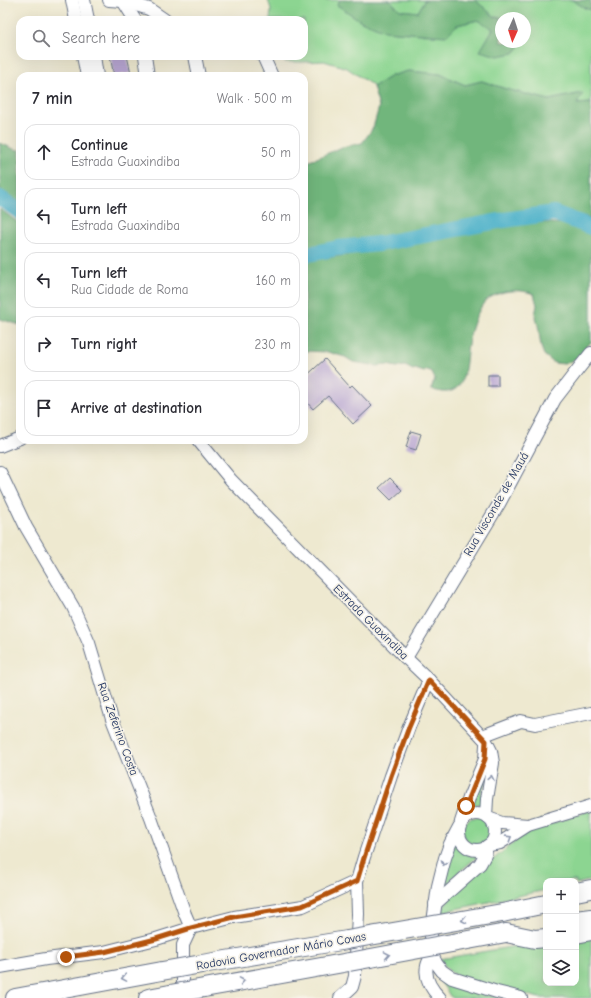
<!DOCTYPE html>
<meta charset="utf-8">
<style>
:root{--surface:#fff;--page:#f7f7f7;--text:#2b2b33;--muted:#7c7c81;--line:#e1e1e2}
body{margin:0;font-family:"Comic Neue",sans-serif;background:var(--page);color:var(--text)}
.controls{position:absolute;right:12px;bottom:12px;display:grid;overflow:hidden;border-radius:8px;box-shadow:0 4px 16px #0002}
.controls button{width:36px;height:36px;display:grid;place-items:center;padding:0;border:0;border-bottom:1px solid var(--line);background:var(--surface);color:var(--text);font:20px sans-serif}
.compass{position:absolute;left:495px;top:12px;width:36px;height:36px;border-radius:50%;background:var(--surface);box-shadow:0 4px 16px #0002;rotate:183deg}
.stop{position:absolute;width:12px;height:12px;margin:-9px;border:3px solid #b45309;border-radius:50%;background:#fff}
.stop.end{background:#b45309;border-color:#fff;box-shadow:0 1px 4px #0008}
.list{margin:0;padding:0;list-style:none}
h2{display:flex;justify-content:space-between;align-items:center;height:52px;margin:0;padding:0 16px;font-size:17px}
h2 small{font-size:13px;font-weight:400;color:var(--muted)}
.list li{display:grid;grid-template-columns:26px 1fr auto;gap:12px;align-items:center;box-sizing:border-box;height:56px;margin:0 8px 8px;padding:0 8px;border:1px solid var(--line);border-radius:12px}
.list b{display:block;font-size:15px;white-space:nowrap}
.list p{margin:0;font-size:13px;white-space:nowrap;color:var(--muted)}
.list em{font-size:13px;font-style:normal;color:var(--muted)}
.icon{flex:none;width:22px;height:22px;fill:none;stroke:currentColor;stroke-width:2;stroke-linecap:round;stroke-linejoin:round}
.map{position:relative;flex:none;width:591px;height:998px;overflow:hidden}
.search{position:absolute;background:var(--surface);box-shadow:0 4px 16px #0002;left:16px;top:16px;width:292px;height:44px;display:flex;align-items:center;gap:10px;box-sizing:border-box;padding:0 14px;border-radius:12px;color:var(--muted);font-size:15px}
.panel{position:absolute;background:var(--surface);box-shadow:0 4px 16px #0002;left:16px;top:72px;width:292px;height:372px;border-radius:12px}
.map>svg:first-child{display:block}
</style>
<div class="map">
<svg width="591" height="998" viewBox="0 0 591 998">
<rect width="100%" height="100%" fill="#f7f3e8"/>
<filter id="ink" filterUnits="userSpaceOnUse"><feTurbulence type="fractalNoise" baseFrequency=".025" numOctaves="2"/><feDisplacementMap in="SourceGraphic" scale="8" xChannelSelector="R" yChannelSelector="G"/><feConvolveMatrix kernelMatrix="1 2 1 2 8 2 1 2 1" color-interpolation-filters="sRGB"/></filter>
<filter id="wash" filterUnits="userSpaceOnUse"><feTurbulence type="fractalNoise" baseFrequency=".012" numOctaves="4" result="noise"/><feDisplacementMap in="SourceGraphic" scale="16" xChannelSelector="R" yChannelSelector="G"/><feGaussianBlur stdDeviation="0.9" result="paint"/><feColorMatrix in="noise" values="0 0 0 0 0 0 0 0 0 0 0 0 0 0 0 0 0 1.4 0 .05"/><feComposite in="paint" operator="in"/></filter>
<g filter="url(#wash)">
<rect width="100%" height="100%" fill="#eee9d0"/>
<g fill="#8cd591" stroke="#548278">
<path d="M 268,0 L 340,0 L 337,5 L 385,31 L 435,35 L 457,25 L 478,20 L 493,29 L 481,51 L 514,53 L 523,42 L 525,42 L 525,39 L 529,28 L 525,26 L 525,18 L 495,17 L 475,0 L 572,0 L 585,8 L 591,10 L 591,103 L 577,104 L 582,93 L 549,100 L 506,89 L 482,81 L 465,85 L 440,74 L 408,71 L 391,76 L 373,87 L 372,85 L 347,68 L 324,61 L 302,62 L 285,62 L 277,56 L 304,56 L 304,20 L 270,20 L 271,9 Z"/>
<path d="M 387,0 L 425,0 L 418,12 L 400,10 L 389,0 Z"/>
<path d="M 488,757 L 486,779 L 481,793 L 483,806 L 477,804 L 470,805 Z"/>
<path d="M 591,810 L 591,880 L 576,884 L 576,881 L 546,881 L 546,890 L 441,912 L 453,892 L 527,832 Z"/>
<circle cx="477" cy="831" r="14"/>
<path d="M 455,841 C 460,851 466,856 478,856 L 459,872 L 441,890 Z"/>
<path d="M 591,937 L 591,998 L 540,998 L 507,990 L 459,977 L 448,970 L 440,959 L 546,941 L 546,983 L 576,983 L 576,939 Z"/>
<path d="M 438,977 L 448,983 L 502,998 L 453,998 L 450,996 Z"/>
</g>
<g fill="#71b67b" stroke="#46726c">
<path d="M 340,0 L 389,0 L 400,10 L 418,12 L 425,0 L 475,0 L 495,17 L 501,18 L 501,42 L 523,42 L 514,53 L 498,56 L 480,51 L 493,29 L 478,20 L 457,25 L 446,36 L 385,31 L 361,21 L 337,5 Z"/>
<path d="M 572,0 L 591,0 L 591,10 L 585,8 Z"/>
<path d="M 408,71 L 440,74 L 465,85 L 482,81 L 506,89 L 549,100 L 583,93 L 577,104 L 591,103 L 591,218 L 568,212 L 524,214 L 380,238 L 304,248 L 304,163 L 310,161 L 342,147 L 362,143 L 373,128 L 379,107 L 373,87 L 391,76 Z"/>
<path d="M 0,143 L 14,149 L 20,150 L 20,203 L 0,189 Z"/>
<path d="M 0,209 L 20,224 L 20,325 L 0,319 Z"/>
<path d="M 532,222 L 570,224 L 591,232 L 591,342 L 577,358 L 565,364 L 554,363 L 544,355 L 541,347 L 538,325 L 535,315 L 537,305 L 534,294 C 523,290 515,290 504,292 C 497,294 488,297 483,304 C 475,316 471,330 468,344 C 465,360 468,394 443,392 C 438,391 435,391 431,389 L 435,379 L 431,371 L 427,370 L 424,372 L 415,369 L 413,370 L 405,366 L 397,367 L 387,365 L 377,366 L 353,362 L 345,357 L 328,352 L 304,351 L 304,261 L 346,255 Z"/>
</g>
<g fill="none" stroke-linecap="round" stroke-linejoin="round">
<g stroke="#4ab0c9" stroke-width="16">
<path d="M 0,198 L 20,212"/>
<path d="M 304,255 L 338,248 L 378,244 L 504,220 L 554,213 L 591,227"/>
</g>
</g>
<g id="blocks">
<g fill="#b8a6d2">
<path d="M 110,56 L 127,56 L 131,73 L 114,76 Z"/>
<path d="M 325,359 L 350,387 L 352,385 L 372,406 L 353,424 L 328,396 L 313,409 L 304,399 L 304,378 Z"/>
<rect x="488" y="375" width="10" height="11"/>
<path d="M 411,431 L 421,434 L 416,450 L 406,447 Z"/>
<path d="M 390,478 L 402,490 L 391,500 L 379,488 Z"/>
</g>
</g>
</g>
<g filter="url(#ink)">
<use href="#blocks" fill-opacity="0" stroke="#657086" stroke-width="1"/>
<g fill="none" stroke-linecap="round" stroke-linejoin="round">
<defs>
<g id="minor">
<path d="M 72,0 L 76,20"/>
<path d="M 84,0 L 88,20"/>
<path d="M 109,0 L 123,1 L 149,9 L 165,20"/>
<path d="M 123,1 L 135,20"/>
<path d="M 83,56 L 87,76"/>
<path d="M 94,56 L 97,76"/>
<path d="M 145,56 L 148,76"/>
<path d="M 195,56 L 199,76"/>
<path d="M 263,56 L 272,76"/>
<path d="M 198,440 L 231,480 L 406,658 L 429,680 L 486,741 L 491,751 L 493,763 L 487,799 L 486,816"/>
<path d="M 0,446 L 20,438"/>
<path d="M 0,472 L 26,527 L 73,607 L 89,643 L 112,719 L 151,818 L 185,914 L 191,928 L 183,945 L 183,998"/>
<path d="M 406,658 L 499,504 L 555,399 L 579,368 L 591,353"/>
<path d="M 482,736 L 521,721 L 535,724 L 591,713"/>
<circle cx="477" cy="832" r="18"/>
<path d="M 488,818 L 502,823 L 528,825"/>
<path d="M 461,822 L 470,795 L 485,759 L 486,745"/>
<path d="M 459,827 L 450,844 L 445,858 L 438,886 L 433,922 L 431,935 L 432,954 L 436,963 L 442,971 L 452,978 L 497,992 L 521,998"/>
<path d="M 489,845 L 500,843 L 528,825 L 591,806"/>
<path d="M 435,904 L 480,864 L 485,855 L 487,846"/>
<path d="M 432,954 C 430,958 428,962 427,966 C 424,979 432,990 440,998"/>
<path d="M 0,967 L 46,959 L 104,952 L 156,939 L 191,928 L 234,917 L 303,906 L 357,881"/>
<path d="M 340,998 L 352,987 L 355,976 L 358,914 L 357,881 L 364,857 L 391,776 L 409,727 L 429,680"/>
</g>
<g id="highway">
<path d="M 576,892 L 591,889"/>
<path d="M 502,913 L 546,904"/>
<path d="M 576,920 L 591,918"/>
<path d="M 506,933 L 535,939 L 546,938"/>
<path d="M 576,934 L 591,931"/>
<path d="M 202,964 L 347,940"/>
<path d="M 204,988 L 349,962"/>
<path d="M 15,998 L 162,971"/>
<path d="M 148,998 L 170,994"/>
</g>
</defs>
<use href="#minor" stroke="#657086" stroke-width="14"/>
<use href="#highway" stroke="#657086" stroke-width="20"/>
<use href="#minor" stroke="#fff" stroke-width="12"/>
<use href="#highway" stroke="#fff" stroke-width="18"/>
<defs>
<g id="highway-bridge">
<path d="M 347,940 L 502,913"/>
<path d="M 349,962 L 506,933"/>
<path d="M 162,971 L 202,964"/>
<path d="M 170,994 L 204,988"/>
</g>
</defs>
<use href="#highway-bridge" stroke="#657086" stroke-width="20" stroke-linecap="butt"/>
<use href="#highway-bridge" stroke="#fff" stroke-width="18"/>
</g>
<defs><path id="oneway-chevron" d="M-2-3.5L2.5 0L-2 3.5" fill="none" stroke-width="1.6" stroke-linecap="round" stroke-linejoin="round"/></defs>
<g stroke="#8d97ae">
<use href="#oneway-chevron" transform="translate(491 778) rotate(-80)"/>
<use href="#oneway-chevron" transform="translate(509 838) rotate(-32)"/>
<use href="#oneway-chevron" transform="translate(444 863) rotate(106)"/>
<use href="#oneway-chevron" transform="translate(464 920) rotate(170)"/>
<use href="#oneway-chevron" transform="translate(387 955) rotate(-10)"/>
<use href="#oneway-chevron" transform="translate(124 978) rotate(170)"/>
<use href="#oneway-chevron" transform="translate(242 981) rotate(-10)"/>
</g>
</g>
<g fill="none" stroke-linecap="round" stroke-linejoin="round" filter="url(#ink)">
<path stroke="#b45309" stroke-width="5" d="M 66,957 L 104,952 L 156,939 L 191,928 L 234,917 L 302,906 L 357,881 L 364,858 L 391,776 L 409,727 L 429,680 L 486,741 L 485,759 L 466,806"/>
</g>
<g text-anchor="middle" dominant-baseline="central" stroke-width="3.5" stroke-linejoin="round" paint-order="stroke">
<g font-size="12" fill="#1b2f5e" stroke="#f7f3e8">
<text transform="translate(496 504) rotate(-60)">Rua Visconde de Mauá</text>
<text transform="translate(371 622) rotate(45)">Estrada Guaxindiba</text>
<text transform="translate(118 729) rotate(70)">Rua Zeferino Costa</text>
<text transform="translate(281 951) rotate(-10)">Rodovia Governador Mário Covas</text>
</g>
</g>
</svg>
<div class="controls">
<button>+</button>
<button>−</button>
<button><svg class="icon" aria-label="layers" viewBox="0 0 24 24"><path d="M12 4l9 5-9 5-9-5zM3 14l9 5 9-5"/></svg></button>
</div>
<svg class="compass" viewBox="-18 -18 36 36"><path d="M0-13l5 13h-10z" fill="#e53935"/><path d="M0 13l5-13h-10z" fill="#7c7c81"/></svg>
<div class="stop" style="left:466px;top:806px"></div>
<div class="stop end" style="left:66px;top:957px"></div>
<div class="search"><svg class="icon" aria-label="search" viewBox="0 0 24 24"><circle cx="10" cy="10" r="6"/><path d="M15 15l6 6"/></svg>Search here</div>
<section class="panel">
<h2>7 min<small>Walk · 500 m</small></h2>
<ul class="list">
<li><svg class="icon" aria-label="ahead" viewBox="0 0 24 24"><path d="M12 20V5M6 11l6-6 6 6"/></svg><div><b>Continue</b><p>Estrada Guaxindiba</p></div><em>50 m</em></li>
<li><svg class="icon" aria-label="left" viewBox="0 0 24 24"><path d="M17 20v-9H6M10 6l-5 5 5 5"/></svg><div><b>Turn left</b><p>Estrada Guaxindiba</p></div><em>60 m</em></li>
<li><svg class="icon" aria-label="left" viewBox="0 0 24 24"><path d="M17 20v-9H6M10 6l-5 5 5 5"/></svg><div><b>Turn left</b><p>Rua Cidade de Roma</p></div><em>160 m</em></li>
<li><svg class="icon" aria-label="right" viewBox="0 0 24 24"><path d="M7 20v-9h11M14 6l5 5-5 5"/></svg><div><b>Turn right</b></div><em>230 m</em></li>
<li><svg class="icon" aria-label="arrive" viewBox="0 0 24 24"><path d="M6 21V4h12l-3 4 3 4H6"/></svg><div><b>Arrive at destination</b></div></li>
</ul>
</section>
</div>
